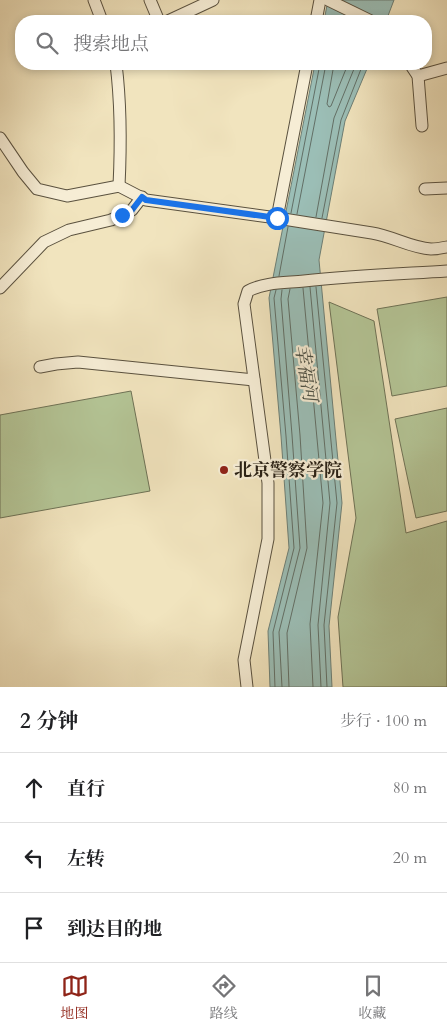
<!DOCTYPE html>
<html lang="zh">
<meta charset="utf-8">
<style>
:root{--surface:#fff;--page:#f6f6f6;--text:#202124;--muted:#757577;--line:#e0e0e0;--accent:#8f2418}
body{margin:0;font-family:Cardo,"Noto Serif SC",serif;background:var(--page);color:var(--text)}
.stop{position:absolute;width:15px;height:15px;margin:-11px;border:4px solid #1a73e8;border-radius:50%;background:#fff}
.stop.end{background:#1a73e8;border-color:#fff;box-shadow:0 1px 5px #0008}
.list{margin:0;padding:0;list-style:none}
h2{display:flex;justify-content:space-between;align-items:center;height:65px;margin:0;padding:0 20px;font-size:21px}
h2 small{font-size:16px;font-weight:400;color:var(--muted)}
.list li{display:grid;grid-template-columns:32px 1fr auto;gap:15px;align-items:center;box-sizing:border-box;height:70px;padding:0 20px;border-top:1px solid var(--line)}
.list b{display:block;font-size:19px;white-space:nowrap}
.list em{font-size:16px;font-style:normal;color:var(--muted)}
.icon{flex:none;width:28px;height:28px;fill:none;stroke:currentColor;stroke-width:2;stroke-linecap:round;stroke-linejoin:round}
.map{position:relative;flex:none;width:447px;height:687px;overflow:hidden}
.search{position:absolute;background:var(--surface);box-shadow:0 2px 8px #0003;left:15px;right:15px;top:15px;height:55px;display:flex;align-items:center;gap:12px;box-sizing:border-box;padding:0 18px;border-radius:20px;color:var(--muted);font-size:19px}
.sheet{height:275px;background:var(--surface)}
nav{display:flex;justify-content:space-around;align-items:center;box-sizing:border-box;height:70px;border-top:1px solid var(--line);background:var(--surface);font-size:14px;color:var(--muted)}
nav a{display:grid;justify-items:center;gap:2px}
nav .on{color:var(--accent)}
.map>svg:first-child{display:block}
</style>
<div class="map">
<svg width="447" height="687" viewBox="0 0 447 687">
<rect width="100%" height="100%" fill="#f1e4be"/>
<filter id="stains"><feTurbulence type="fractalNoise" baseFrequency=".004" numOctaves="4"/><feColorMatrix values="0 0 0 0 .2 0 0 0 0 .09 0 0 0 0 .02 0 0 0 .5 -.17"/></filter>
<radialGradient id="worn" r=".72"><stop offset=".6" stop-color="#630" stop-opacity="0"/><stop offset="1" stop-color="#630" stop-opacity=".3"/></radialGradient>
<g fill="#b4c596" stroke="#6e7256">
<path d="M 447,297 L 447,386 L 392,396 L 377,309 Z"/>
<path d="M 329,302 L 374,321 L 406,533 L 447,521 L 447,687 L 343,687 L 338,617 L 356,518 Z"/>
<path d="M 131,391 L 150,491 L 0,518 L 0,415 Z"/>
<path d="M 447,408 L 447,511 L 416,518 L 395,419 Z"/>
</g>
<g fill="#9bbeb6" stroke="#6d7f76">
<path d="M 328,0 L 394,0 L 386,21 L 324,21 Z"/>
<path d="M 315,64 L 369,64 L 345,121 L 319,260 L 342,503 L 329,626 L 332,687 L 270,687 L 268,631 L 289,548 L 281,436 L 269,298 Z"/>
</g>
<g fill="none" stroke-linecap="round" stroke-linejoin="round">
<g stroke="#626f66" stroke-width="1">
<path d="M 334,64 L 327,104 L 329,107 L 331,106 L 348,64"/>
<path d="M 291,213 L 320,64"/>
<path d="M 297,214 L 326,64"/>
<path d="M 316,217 L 334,118 L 356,64"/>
<path d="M 322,218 L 341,120 L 363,64"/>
<path d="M 279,276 L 288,227"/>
<path d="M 310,287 L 330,503 L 318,625 L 321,687"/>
<path d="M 316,287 L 337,503 L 324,625 L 327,687"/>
<path d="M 303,288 L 323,503 L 310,624 L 313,687"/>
<path d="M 275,687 L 273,632 L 294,548 L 286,436 L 274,298 L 276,290"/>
<path d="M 282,687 L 279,632 L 300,548 L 292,435 L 281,299 L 282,290"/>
<path d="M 289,687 L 287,633 L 307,548 L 300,435 L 288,299 L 290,289"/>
</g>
<defs>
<g id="minor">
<path d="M 94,0 L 102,21"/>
<path d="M 150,0 L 158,19 L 160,21"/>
<path d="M 328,0 L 371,21"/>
<path d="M 168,21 L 213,0"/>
<path d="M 316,21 L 320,0"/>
<path d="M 116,64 C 121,104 121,145 119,186"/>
<path d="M 410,64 L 418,76 L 422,126"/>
<path d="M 418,76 L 447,68"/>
<path d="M 0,138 L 23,172 L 37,189 L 67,196 L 119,186 L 146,200 L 277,218 L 372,233 C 392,236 411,248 431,249 C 436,249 442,248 447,247"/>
<path d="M 425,189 L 447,188"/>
<path d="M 277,218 L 307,64"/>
<path d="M 0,288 L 44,242 L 69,230 L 111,220 L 122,215 L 132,210 L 142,197"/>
<path d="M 40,367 L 56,364 L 78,362 L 254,380"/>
<path d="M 247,687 L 244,660 L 268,539 L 268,483 L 244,304 L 248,291 C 265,282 286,283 304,281 C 352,276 399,274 447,271"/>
</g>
</defs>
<use href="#minor" stroke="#5a513f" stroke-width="13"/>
<use href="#minor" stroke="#f6edd5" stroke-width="11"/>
</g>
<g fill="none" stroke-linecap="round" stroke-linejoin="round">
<path stroke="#1a73e8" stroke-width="6" d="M 122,215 L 132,210 L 142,197 L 146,200 L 277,218"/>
</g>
<circle fill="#8f2418" stroke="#f6edd5" stroke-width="2" cx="224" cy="470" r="5"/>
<g text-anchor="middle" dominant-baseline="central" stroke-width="4.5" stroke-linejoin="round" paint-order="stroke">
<g font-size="18" font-weight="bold" fill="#282015" stroke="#f6edd5" text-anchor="start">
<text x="234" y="470">北京警察学院</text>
</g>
<g font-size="19" font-style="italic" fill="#4a4f45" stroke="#f6edd5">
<text transform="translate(306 373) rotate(81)">幸福河</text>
</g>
</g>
<rect width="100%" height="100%" filter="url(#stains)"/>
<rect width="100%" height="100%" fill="url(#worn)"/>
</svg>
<div class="stop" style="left:277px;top:218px"></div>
<div class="stop end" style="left:122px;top:215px"></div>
<div class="search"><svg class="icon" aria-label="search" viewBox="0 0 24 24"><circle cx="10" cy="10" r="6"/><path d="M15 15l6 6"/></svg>搜索地点</div>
</div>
<section class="sheet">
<h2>2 分钟<small>步行 · 100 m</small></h2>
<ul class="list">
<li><svg class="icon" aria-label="ahead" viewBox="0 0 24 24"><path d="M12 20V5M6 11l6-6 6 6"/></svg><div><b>直行</b></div><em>80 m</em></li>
<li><svg class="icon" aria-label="left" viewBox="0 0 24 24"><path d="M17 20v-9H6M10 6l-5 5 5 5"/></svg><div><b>左转</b></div><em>20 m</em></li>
<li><svg class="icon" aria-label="arrive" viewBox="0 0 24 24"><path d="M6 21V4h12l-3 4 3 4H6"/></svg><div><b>到达目的地</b></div></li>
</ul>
</section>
<nav>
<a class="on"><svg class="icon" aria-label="map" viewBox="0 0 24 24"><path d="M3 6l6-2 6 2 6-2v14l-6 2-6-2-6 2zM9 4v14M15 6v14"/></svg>地图</a>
<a><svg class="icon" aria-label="directions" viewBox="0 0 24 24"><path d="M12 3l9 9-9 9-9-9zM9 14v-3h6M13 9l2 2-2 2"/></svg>路线</a>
<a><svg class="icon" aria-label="saved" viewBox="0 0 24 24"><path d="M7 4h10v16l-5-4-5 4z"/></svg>收藏</a>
</nav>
